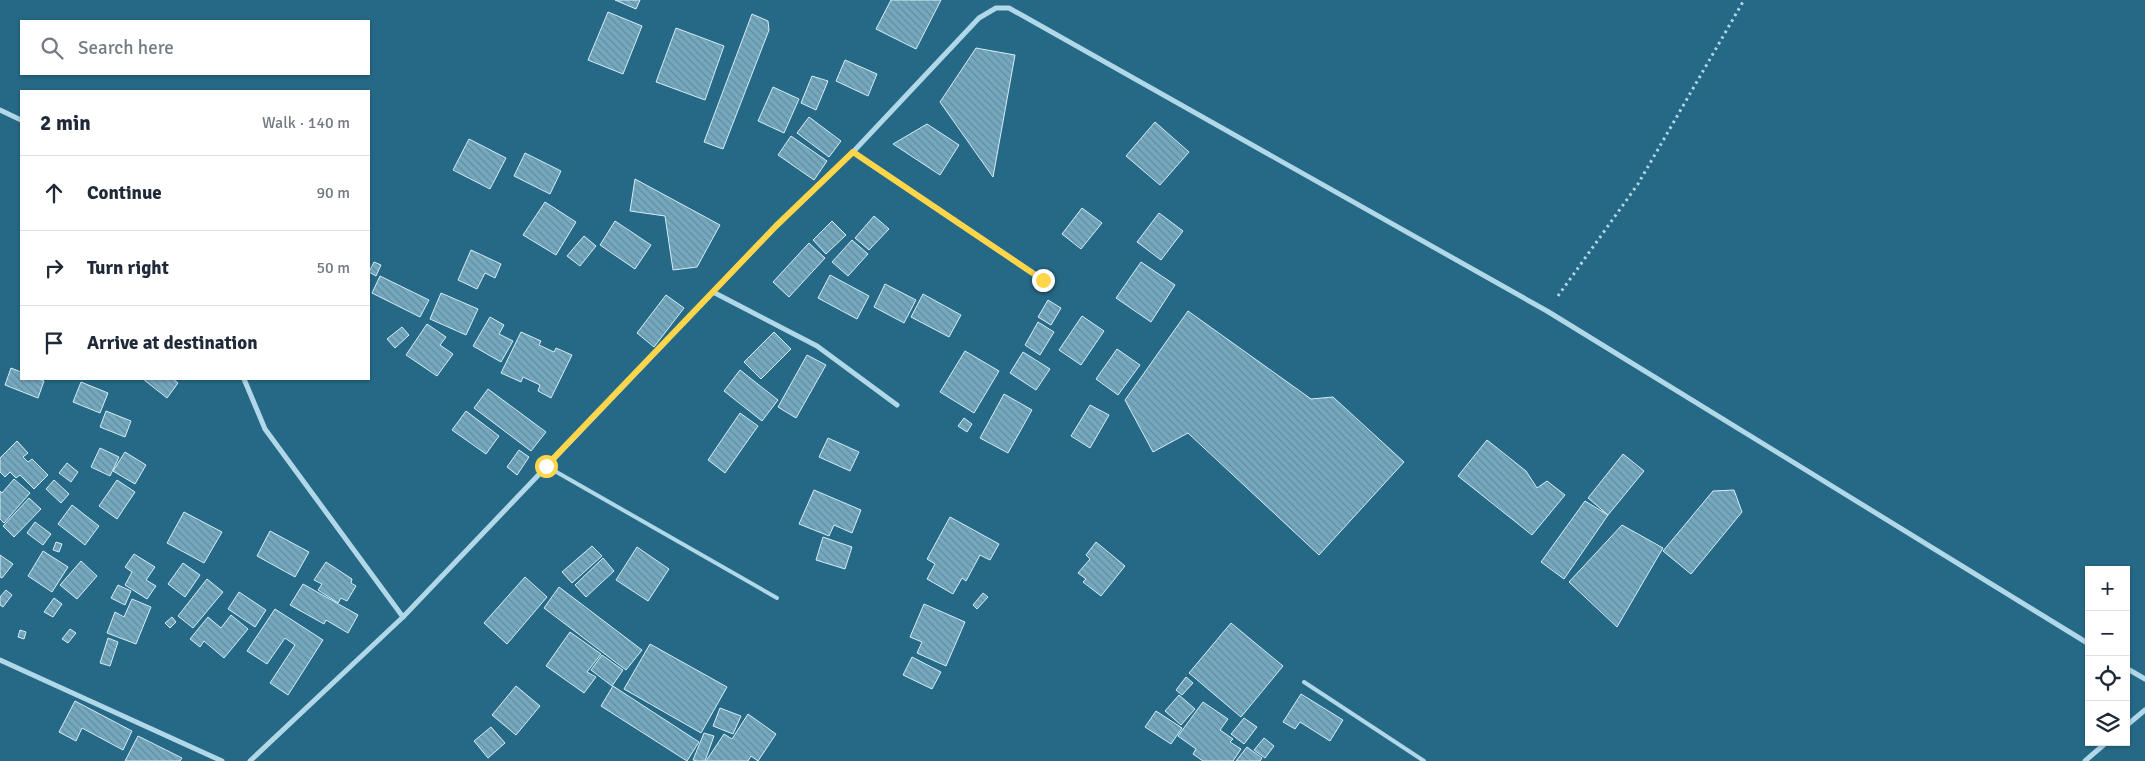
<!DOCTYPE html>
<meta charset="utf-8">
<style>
:root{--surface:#fff;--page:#f6f6f7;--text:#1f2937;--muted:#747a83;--line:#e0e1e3}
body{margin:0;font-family:Signika,sans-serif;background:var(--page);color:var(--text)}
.controls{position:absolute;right:15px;bottom:15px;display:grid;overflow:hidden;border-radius:0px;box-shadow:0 1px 4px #0004}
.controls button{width:45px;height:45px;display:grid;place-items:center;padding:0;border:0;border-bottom:1px solid var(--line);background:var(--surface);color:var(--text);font:25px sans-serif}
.stop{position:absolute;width:15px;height:15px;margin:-11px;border:4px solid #ffd54a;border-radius:50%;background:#fff}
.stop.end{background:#ffd54a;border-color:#fff;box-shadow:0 1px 5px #0008}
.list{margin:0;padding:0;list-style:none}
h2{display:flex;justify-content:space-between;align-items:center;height:65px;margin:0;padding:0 20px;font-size:21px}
h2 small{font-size:16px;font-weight:400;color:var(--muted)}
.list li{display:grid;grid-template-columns:32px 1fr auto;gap:15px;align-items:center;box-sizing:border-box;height:75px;padding:0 20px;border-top:1px solid var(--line)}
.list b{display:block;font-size:19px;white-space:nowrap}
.list em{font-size:16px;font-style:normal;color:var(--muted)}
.icon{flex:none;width:28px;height:28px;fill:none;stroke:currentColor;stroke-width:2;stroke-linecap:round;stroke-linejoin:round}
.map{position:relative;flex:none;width:2145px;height:761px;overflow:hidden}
.search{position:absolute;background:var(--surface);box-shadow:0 1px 4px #0004;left:20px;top:20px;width:350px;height:55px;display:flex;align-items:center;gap:12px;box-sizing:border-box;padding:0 18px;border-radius:0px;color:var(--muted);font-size:19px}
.panel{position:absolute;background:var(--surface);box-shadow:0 1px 4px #0004;left:20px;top:90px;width:350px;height:290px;border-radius:0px}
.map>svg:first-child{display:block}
</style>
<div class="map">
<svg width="2145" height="761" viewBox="0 0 2145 761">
<defs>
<pattern id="building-back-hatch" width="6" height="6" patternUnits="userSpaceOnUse" patternTransform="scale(1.25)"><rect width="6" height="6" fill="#73a8bf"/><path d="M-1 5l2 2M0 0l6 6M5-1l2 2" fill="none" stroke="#678c9c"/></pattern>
</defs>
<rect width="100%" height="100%" fill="#266986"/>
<g fill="url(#building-back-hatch)" stroke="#d5edf6">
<path d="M 615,0 L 640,0 L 636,9 Z"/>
<path d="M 891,0 L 941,0 L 916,49 L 876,29 Z"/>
<path d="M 608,12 L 642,26 L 623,74 L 588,60 Z"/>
<path d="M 752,14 L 768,21 L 769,30 L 723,149 L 704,142 Z"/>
<path d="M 676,28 L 724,46 L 705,100 L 656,82 Z"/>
<path d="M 976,48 L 1015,55 L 993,177 L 940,102 Z"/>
<path d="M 845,60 L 877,74 L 868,96 L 836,81 Z"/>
<path d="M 812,76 L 828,81 L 816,110 L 801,103 Z"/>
<path d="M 773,87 L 799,99 L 784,133 L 758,121 Z"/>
<path d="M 809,117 L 841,141 L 829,157 L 797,133 Z"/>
<path d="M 1155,122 L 1189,152 L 1160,185 L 1126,156 Z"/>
<path d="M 927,124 L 959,145 L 940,175 L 893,144 Z"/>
<path d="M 791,136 L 827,161 L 814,180 L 778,155 Z"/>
<path d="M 469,139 L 506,158 L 490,189 L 453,170 Z"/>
<path d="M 525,153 L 561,171 L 550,194 L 514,176 Z"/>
<path d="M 635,179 L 720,225 L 697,267 L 673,270 L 665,216 L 630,211 Z"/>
<path d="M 545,202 L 576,222 L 556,255 L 523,235 Z"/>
<path d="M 1082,208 L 1102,223 L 1081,249 L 1062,234 Z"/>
<path d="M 1159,213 L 1183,231 L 1161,260 L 1137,242 Z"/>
<path d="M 874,216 L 889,229 L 869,250 L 855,238 Z"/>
<path d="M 615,221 L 651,245 L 635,269 L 600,245 Z"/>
<path d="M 832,221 L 846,235 L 826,254 L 813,240 Z"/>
<path d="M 584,236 L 596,246 L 580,266 L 567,256 Z"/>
<path d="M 852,240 L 868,254 L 848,276 L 832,262 Z"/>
<path d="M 809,243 L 825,258 L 789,297 L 773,282 Z"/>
<path d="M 471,250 L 501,264 L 495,278 L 485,273 L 477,289 L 458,280 Z"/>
<path d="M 374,262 L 381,265 L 376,276 L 369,272 Z"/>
<path d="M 1141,262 L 1175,285 L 1151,322 L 1116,298 Z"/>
<path d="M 830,275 L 869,296 L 857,319 L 818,298 Z"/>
<path d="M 380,276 L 429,300 L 420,317 L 372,293 Z"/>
<path d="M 885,284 L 916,300 L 904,323 L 874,307 Z"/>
<path d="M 441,293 L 478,309 L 466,335 L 430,319 Z"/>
<path d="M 923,294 L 961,315 L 949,337 L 911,317 Z"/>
<path d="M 666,295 L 684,308 L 654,347 L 637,333 Z"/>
<path d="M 1048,300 L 1061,308 L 1051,325 L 1038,317 Z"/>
<path d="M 1188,311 L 1311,399 L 1333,397 L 1404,462 L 1319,555 L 1188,433 L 1153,452 L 1125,400 Z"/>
<path d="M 1082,316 L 1104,331 L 1081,365 L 1059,350 Z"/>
<path d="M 490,317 L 504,325 L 499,334 L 513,341 L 501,362 L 473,346 Z"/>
<path d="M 1038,322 L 1054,332 L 1040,355 L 1025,345 Z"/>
<path d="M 427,324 L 446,337 L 440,345 L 453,354 L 437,376 L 406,355 Z"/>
<path d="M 402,327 L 409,335 L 395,348 L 387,339 Z"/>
<path d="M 521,332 L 541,341 L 539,345 L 554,352 L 556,348 L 572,355 L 551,398 L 538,391 L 540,385 L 523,377 L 521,382 L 501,373 Z"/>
<path d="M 774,332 L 791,349 L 761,379 L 744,362 Z"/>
<path d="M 1117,349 L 1140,365 L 1118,395 L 1096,379 Z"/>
<path d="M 965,351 L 999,371 L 974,413 L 940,392 Z"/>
<path d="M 1023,352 L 1050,369 L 1036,390 L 1010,373 Z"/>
<path d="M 807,355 L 826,365 L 796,418 L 778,407 Z"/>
<path d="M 11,368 L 21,372 L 21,379 L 38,379 L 44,381 L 38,398 L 5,385 Z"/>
<path d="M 740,370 L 778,400 L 762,421 L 724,391 Z"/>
<path d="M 143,379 L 173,379 L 178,383 L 167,398 Z"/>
<path d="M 81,382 L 108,393 L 100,413 L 73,402 Z"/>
<path d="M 488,389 L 546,432 L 531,451 L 474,408 Z"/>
<path d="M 1004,394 L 1032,410 L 1008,453 L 980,438 Z"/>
<path d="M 1090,405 L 1109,415 L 1090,448 L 1071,436 Z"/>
<path d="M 106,411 L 131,421 L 125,437 L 100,427 Z"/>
<path d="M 466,411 L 499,436 L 486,454 L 452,430 Z"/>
<path d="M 740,413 L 758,426 L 725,473 L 708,460 Z"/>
<path d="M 964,418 L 972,424 L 967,432 L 958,426 Z"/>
<path d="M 828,438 L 859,452 L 850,471 L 819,457 Z"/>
<path d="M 1487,440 L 1526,471 L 1537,488 L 1547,481 L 1565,495 L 1532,535 L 1458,476 Z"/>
<path d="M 17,441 L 28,453 L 23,457 L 28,462 L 32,459 L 48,475 L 34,489 L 20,475 L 16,478 L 10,472 L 5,477 L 0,472 L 0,458 Z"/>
<path d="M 100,448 L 119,457 L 110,476 L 91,467 Z"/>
<path d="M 519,450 L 529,457 L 517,475 L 507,467 Z"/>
<path d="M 125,452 L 146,465 L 135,484 L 113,471 Z"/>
<path d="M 1623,454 L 1644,471 L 1608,515 L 1588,498 Z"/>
<path d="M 67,463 L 78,472 L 71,482 L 59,473 Z"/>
<path d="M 14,479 L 30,493 L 4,523 L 0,519 L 0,491 L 2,493 Z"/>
<path d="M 54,480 L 69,494 L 61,503 L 46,489 Z"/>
<path d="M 117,480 L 135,492 L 117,519 L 99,506 Z"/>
<path d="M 814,490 L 861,510 L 852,533 L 834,525 L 829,536 L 799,524 Z"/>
<path d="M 1734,490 L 1742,512 L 1691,574 L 1663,551 L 1713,491 Z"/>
<path d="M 29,498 L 41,509 L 14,537 L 3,526 Z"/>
<path d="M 1585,501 L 1608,515 L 1564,579 L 1541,562 Z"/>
<path d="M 72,505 L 99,526 L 85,545 L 58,524 Z"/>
<path d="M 184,512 L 222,532 L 204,563 L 167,543 Z"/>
<path d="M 950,517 L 999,544 L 990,560 L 980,555 L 966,581 L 962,578 L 953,594 L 927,579 L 935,564 L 927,559 Z"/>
<path d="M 35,522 L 51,534 L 43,545 L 27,533 Z"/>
<path d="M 1622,525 L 1663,548 L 1617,627 L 1569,582 Z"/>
<path d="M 270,531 L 309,552 L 295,577 L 257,556 Z"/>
<path d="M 823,537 L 852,547 L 845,569 L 816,560 Z"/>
<path d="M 56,542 L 62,544 L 59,552 L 53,550 Z"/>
<path d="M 1096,542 L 1125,566 L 1101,596 L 1083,582 L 1086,579 L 1078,573 L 1090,559 L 1086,555 Z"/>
<path d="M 592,546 L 602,556 L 572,583 L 562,572 Z"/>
<path d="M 637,547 L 669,569 L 648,601 L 616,580 Z"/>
<path d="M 43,551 L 68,567 L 52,592 L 28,576 Z"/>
<path d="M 134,554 L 155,567 L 146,580 L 156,586 L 147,599 L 125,585 L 132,572 L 125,567 Z"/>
<path d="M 0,555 L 13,564 L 2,578 L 0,577 Z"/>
<path d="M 603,558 L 614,571 L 586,597 L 575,585 Z"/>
<path d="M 81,561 L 97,576 L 77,599 L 60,585 Z"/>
<path d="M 326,562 L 352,579 L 351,583 L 356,586 L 347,601 L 341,598 L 338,603 L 318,590 L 322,584 L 314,580 Z"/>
<path d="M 183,563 L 200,575 L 185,597 L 168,584 Z"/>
<path d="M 525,577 L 547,597 L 507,644 L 484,623 Z"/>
<path d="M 207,579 L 223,592 L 193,628 L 178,616 Z"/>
<path d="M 303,584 L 358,615 L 348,633 L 326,620 L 324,624 L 290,605 Z"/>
<path d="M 118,585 L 131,591 L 125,605 L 111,598 Z"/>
<path d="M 559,587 L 642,650 L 626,670 L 544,608 Z"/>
<path d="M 6,590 L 12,595 L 3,607 L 0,605 L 0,597 Z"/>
<path d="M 239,592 L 266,610 L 255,627 L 228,609 Z"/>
<path d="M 983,593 L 988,597 L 977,609 L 973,605 Z"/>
<path d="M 54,598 L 62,604 L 53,617 L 44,612 Z"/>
<path d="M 132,599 L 151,607 L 136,644 L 107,633 L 115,612 L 124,617 Z"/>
<path d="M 924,604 L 965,622 L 946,666 L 917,653 L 922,642 L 910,637 Z"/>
<path d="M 275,609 L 323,640 L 288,695 L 270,683 L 295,645 L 285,638 L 267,664 L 247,651 Z"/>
<path d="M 231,615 L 248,629 L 224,658 L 204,641 L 200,647 L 190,639 L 208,617 L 221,628 Z"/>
<path d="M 172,617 L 176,622 L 170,628 L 165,623 Z"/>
<path d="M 1231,623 L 1283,666 L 1241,717 L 1189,673 Z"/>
<path d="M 70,629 L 76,633 L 68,643 L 62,639 Z"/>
<path d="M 20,630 L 26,632 L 24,639 L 18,637 Z"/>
<path d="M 570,632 L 601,654 L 587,672 L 596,677 L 584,693 L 546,666 Z"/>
<path d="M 108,638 L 118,642 L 110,666 L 100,663 Z"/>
<path d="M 650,644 L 727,687 L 701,733 L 624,689 Z"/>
<path d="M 602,655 L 623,670 L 612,686 L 591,670 Z"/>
<path d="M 912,657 L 941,672 L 932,689 L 903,675 Z"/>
<path d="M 1186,677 L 1193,683 L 1182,695 L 1176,690 Z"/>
<path d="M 516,686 L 540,706 L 516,735 L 492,715 Z"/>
<path d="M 613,686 L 699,742 L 687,761 L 601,706 Z"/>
<path d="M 1301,694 L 1343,720 L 1330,741 L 1300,722 L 1295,729 L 1283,722 Z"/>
<path d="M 1179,695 L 1195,709 L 1181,725 L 1165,711 Z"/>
<path d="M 75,701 L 132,731 L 123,750 L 82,728 L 76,741 L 59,732 Z"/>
<path d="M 1203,702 L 1228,719 L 1220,730 L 1233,739 L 1230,742 L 1241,749 L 1233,761 L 1203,761 L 1193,754 L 1196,749 L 1178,736 Z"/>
<path d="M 720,708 L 741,716 L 733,734 L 713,726 Z"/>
<path d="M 1156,711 L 1182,728 L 1171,744 L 1145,727 Z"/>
<path d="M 748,714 L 776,734 L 758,761 L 751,756 L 748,761 L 706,761 L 724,734 L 732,739 Z"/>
<path d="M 1244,718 L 1257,727 L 1244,744 L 1231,734 Z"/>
<path d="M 491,727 L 505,743 L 488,758 L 474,741 Z"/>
<path d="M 704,733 L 714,736 L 705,761 L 697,761 L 693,760 Z"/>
<path d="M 138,736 L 182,758 L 180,761 L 125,761 Z"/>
<path d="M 1264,738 L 1274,746 L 1265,758 L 1254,750 Z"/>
<path d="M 1247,747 L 1262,758 L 1260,761 L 1236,761 Z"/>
</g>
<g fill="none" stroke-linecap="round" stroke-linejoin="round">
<path stroke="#b1d8e8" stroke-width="3" stroke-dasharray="2.5 4" stroke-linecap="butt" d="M 1558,296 L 1638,184 L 1744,0"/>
<g stroke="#b1d8e8" stroke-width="4">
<path d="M 546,466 L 777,598"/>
<path d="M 1304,682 L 1424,761"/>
</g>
<g stroke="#b1d8e8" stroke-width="5">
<path d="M 0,110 L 21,120"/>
<path d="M 853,152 L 1043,280"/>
<path d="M 713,292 L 817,346 L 897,405"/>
<path d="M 244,379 L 265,429 L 403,617"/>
<path d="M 0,660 L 222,761"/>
<path d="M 2126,668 L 2145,679"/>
<path d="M 2126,726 L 2145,710"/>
<path d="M 250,761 L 403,617 L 776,226 L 853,152 L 979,18 L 996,8 L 1009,8 L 1547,311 L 2089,644"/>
<path d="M 2085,761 L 2107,742"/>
</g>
</g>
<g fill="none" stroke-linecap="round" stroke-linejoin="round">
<path stroke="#ffd54a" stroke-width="6" d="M 546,466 L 776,226 L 853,152 L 1043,280"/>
</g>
</svg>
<div class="controls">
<button>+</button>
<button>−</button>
<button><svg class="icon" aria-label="locate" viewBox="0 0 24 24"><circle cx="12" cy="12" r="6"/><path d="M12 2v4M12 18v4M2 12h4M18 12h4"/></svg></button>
<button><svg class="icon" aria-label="layers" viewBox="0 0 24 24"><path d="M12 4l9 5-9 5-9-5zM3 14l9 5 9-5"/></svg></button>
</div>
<div class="stop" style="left:546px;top:466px"></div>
<div class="stop end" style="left:1043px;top:280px"></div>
<div class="search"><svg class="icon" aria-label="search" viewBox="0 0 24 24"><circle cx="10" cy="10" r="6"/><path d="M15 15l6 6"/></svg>Search here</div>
<section class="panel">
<h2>2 min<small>Walk · 140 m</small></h2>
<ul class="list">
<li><svg class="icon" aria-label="ahead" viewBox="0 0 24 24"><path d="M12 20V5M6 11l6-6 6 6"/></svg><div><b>Continue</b></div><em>90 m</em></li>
<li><svg class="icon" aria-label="right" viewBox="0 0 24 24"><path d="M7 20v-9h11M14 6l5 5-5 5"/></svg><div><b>Turn right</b></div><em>50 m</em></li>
<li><svg class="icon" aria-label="arrive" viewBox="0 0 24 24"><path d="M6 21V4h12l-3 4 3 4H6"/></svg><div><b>Arrive at destination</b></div></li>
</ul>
</section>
</div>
